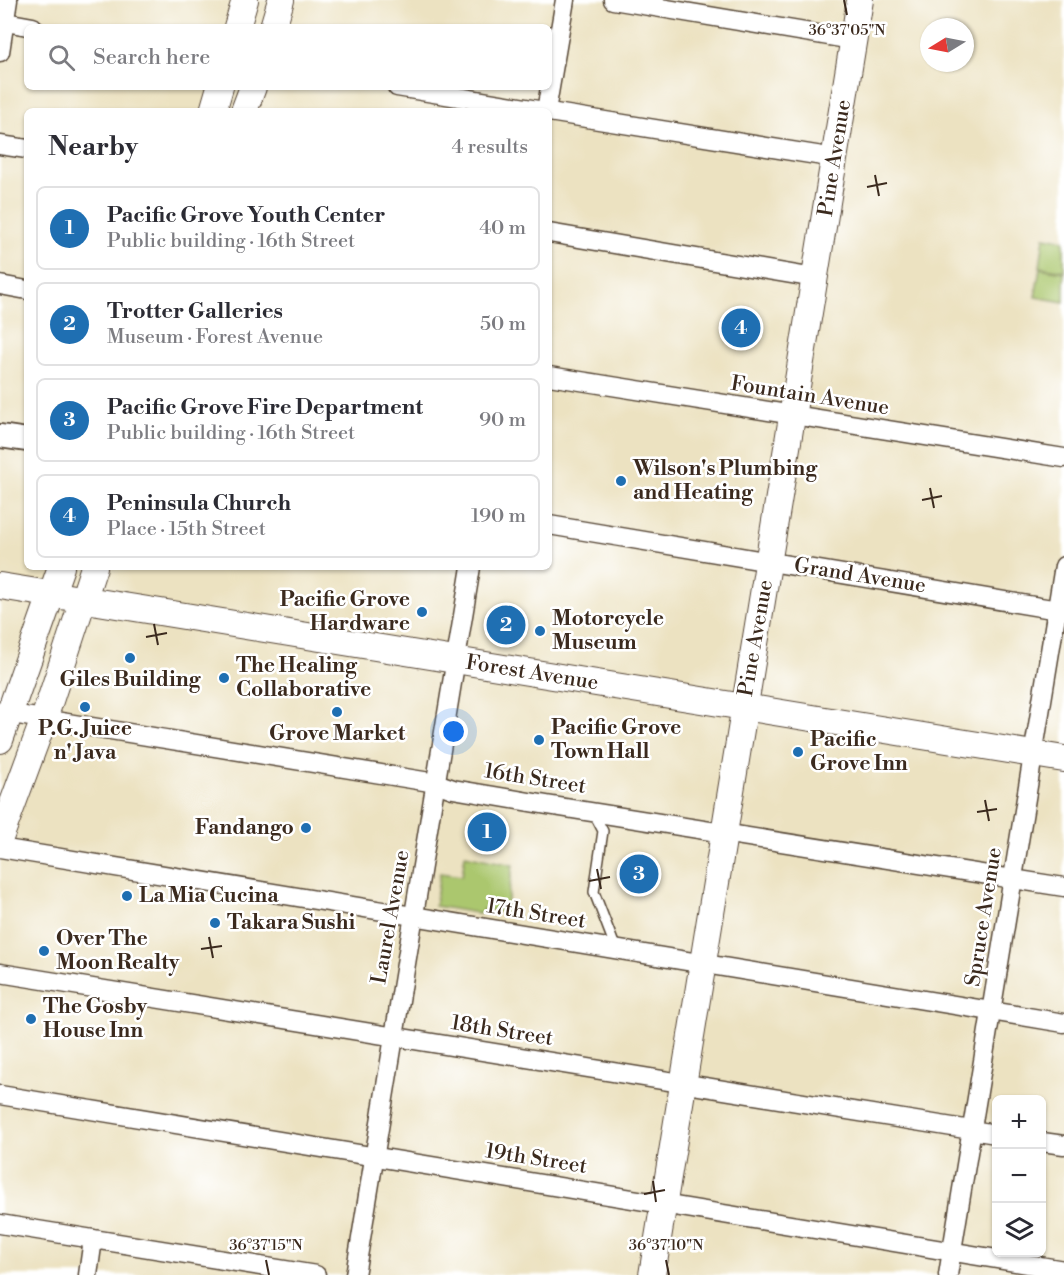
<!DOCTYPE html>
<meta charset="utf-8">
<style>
:root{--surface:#fff;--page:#f2f2f3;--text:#2b2b33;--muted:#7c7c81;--line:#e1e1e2;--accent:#1f6fb2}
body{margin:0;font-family:"Libre Bodoni",serif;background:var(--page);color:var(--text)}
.controls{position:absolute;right:18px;bottom:18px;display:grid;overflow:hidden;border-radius:9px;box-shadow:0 2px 4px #0004}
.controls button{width:54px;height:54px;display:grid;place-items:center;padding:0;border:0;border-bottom:2px solid var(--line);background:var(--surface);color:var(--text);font:30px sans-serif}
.compass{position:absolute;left:920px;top:18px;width:54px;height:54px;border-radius:50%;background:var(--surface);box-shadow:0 2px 4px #0004;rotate:260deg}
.you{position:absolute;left:454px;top:732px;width:21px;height:21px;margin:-15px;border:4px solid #fff;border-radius:50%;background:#1a73e8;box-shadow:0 0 0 9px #1a73e833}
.badge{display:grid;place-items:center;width:39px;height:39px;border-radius:50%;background:var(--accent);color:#fff;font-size:20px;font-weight:700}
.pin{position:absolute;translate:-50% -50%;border:3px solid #fff;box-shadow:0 2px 6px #0006}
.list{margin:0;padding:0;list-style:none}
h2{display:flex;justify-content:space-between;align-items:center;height:78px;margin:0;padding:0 24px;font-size:26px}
h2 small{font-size:20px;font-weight:400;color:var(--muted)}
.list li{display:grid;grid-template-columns:39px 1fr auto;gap:18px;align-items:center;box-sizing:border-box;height:84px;margin:0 12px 12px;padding:0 12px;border:2px solid var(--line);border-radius:9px}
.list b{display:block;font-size:22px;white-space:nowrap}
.list p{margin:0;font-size:20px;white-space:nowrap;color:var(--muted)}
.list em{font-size:20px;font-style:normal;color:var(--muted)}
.icon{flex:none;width:33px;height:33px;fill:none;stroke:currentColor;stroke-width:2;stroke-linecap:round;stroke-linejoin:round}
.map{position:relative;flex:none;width:1064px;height:1275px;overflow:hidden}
.search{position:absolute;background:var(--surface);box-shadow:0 2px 4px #0004;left:24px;top:24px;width:528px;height:66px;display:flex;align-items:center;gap:15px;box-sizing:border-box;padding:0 21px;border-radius:9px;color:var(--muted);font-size:22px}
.panel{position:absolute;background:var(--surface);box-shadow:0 2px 4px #0004;left:24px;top:108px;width:528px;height:462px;border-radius:9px}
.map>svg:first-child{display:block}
</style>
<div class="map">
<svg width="1064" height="1275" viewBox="0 0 1064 1275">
<rect width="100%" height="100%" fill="#fff"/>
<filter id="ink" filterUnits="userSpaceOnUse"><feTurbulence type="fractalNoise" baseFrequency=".0167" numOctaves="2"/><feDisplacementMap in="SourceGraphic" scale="12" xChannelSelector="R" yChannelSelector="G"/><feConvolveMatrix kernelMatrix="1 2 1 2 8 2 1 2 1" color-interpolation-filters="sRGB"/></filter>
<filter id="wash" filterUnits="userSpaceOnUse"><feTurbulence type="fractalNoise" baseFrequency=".008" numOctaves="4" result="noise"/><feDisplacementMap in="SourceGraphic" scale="24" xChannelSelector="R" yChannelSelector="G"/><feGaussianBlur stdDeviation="1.35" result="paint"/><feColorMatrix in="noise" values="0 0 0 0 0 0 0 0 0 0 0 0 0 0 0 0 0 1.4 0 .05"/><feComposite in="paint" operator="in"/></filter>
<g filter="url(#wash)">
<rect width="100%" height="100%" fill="#ece2c1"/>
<g fill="#abc76e" stroke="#737846" stroke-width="1.5">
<path d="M 1044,237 L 1064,240 L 1064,271 L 1040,267 Z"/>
<path d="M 1040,268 L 1064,272 L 1064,302 L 1035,297 Z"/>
<path d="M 465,855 L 513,865 L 506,913 L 483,909 L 482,914 L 435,906 L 440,873 L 462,876 Z"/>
</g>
</g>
<g filter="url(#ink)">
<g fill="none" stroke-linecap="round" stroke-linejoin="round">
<defs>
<path id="service" d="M 593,812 L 603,831 L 594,892 L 616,949"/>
<g id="minor">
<path d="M 613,0 L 853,40"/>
<path d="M 0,21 L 33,27"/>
<path d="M 0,52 L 8,0"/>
<path d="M 397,87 L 544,111"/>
<path d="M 546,111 L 565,0"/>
<path d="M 549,112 L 835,158"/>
<path d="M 0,145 L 27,149"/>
<path d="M 549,233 L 815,278"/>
<path d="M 0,285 L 27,290"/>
<path d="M 549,376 L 1064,458"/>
<path d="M 549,525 L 1064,611"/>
<path d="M 0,712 L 436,783 L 453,789 L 547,805 L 1064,887"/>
<path d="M 0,848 L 1064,1023"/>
<path d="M 0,973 L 996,1134"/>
<path d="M 0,1095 L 1064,1270"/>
<path d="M 1042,1142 L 1064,1145"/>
<path d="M 0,1224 L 316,1275"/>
<path d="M 88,1275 L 93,1239"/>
<path d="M 355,1275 L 471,567"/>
<path d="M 948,1275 L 1064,566"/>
</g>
<path id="tertiary" d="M 0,436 L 27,440"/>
<g id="secondary">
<path d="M 237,27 L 245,0"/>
<path d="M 273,27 L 281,0"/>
<path d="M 213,111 L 220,87"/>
<path d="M 244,111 L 253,87"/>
<path d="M 0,586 L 1064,759"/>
<path d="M 0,740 L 61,567"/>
<path d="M 0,838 L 44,719 L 94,567"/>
<path d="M 652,1275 L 860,0"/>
</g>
</defs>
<use href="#service" stroke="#564636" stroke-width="12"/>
<use href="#minor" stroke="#564636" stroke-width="21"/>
<use href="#tertiary" stroke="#564636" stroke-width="26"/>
<use href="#secondary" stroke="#564636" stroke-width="28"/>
<use href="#service" stroke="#fff" stroke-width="9"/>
<use href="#minor" stroke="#fff" stroke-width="18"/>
<use href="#tertiary" stroke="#fff" stroke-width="22"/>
<use href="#secondary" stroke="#fff" stroke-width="26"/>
</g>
</g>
<path fill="none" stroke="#3b2a1e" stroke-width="2" d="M 844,0 L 847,15M 875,175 L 879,196M 867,187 L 887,183M 930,488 L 934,508M 922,500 L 942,496M 154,624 L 158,645M 146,637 L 167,633M 985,800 L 989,821M 977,812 L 997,809M 597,869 L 601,889M 589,881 L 610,877M 209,937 L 213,958M 201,949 L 222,946M 653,1181 L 656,1202M 644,1194 L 665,1190M 266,1260 L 269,1275M 666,1260 L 669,1275"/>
<g fill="#1f6fb2" stroke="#fff" stroke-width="2">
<circle cx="621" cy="481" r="6"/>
<circle cx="422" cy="612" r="6"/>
<circle cx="540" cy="631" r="6"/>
<circle cx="130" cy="658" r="6"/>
<circle cx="224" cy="678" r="6"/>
<circle cx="85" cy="707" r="6"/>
<circle cx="337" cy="712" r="6"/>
<circle cx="539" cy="740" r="6"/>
<circle cx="798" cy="752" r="6"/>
<circle cx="306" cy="828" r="6"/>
<circle cx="127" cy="896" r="6"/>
<circle cx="215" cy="923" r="6"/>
<circle cx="44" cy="951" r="6"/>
<circle cx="31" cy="1019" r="6"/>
</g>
<g text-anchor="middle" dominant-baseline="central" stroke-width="5" stroke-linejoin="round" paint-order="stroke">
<g font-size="21" fill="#3b2a1e" stroke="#fff">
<text transform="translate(835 158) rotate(-81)">Pine Avenue</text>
<text transform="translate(810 396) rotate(9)">Fountain Avenue</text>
<text transform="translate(860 576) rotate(9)">Grand Avenue</text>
<text transform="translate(756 638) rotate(-80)">Pine Avenue</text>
<text transform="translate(532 673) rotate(9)">Forest Avenue</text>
<text transform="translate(535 779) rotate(9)">16th Street</text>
<text transform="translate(536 914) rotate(9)">17th Street</text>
<text transform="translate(391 917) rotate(-80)">Laurel Avenue</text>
<text transform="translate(984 917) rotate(-81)">Spruce Avenue</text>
<text transform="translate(502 1031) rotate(9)">18th Street</text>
<text transform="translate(536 1159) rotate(9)">19th Street</text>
</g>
<g font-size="21" font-weight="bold" fill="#3b2a1e" stroke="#fff" text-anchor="start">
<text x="633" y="469">Wilson's Plumbing<tspan x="633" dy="24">and Heating</tspan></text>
<text x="410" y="600" text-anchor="end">Pacific Grove<tspan x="410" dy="24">Hardware</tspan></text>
<text x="552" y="619">Motorcycle<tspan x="552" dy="24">Museum</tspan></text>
<text x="236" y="666">The Healing<tspan x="236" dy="24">Collaborative</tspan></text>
<text x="130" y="680" text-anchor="middle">Giles Building</text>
<text x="551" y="728">Pacific Grove<tspan x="551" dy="24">Town Hall</tspan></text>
<text x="85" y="729" text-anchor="middle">P.G. Juice<tspan x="85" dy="24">n' Java</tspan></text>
<text x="337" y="734" text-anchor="middle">Grove Market</text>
<text x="810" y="740">Pacific<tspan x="810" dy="24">Grove Inn</tspan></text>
<text x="294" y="828" text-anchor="end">Fandango</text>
<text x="139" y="896">La Mia Cucina</text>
<text x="227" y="923">Takara Sushi</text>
<text x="56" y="939">Over The<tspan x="56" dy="24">Moon Realty</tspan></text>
<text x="43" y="1007">The Gosby<tspan x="43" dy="24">House Inn</tspan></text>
</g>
</g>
<g font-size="15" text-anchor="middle" fill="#3b2a1e" stroke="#fff" stroke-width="5" stroke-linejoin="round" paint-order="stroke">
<text x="847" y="35">36°37'05"N</text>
<text x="266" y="1250">36°37'15"N</text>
<text x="666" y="1250">36°37'10"N</text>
</g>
</svg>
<div class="controls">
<button>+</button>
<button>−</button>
<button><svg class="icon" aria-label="layers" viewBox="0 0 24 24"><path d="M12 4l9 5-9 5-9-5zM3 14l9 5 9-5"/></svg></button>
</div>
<svg class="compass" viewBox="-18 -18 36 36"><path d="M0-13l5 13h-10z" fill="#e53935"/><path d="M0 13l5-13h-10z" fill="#7c7c81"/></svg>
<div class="you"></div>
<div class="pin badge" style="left:487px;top:832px">1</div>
<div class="pin badge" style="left:506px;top:625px">2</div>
<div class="pin badge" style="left:639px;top:874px">3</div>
<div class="pin badge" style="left:741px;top:328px">4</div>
<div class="search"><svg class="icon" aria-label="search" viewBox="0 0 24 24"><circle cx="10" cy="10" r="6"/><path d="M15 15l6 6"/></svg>Search here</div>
<section class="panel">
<h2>Nearby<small>4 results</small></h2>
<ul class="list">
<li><span class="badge">1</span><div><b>Pacific Grove Youth Center</b><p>Public building · 16th Street</p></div><em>40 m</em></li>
<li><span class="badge">2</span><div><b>Trotter Galleries</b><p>Museum · Forest Avenue</p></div><em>50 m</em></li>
<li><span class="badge">3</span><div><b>Pacific Grove Fire Department</b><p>Public building · 16th Street</p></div><em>90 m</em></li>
<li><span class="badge">4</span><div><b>Peninsula Church</b><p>Place · 15th Street</p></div><em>190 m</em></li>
</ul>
</section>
</div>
